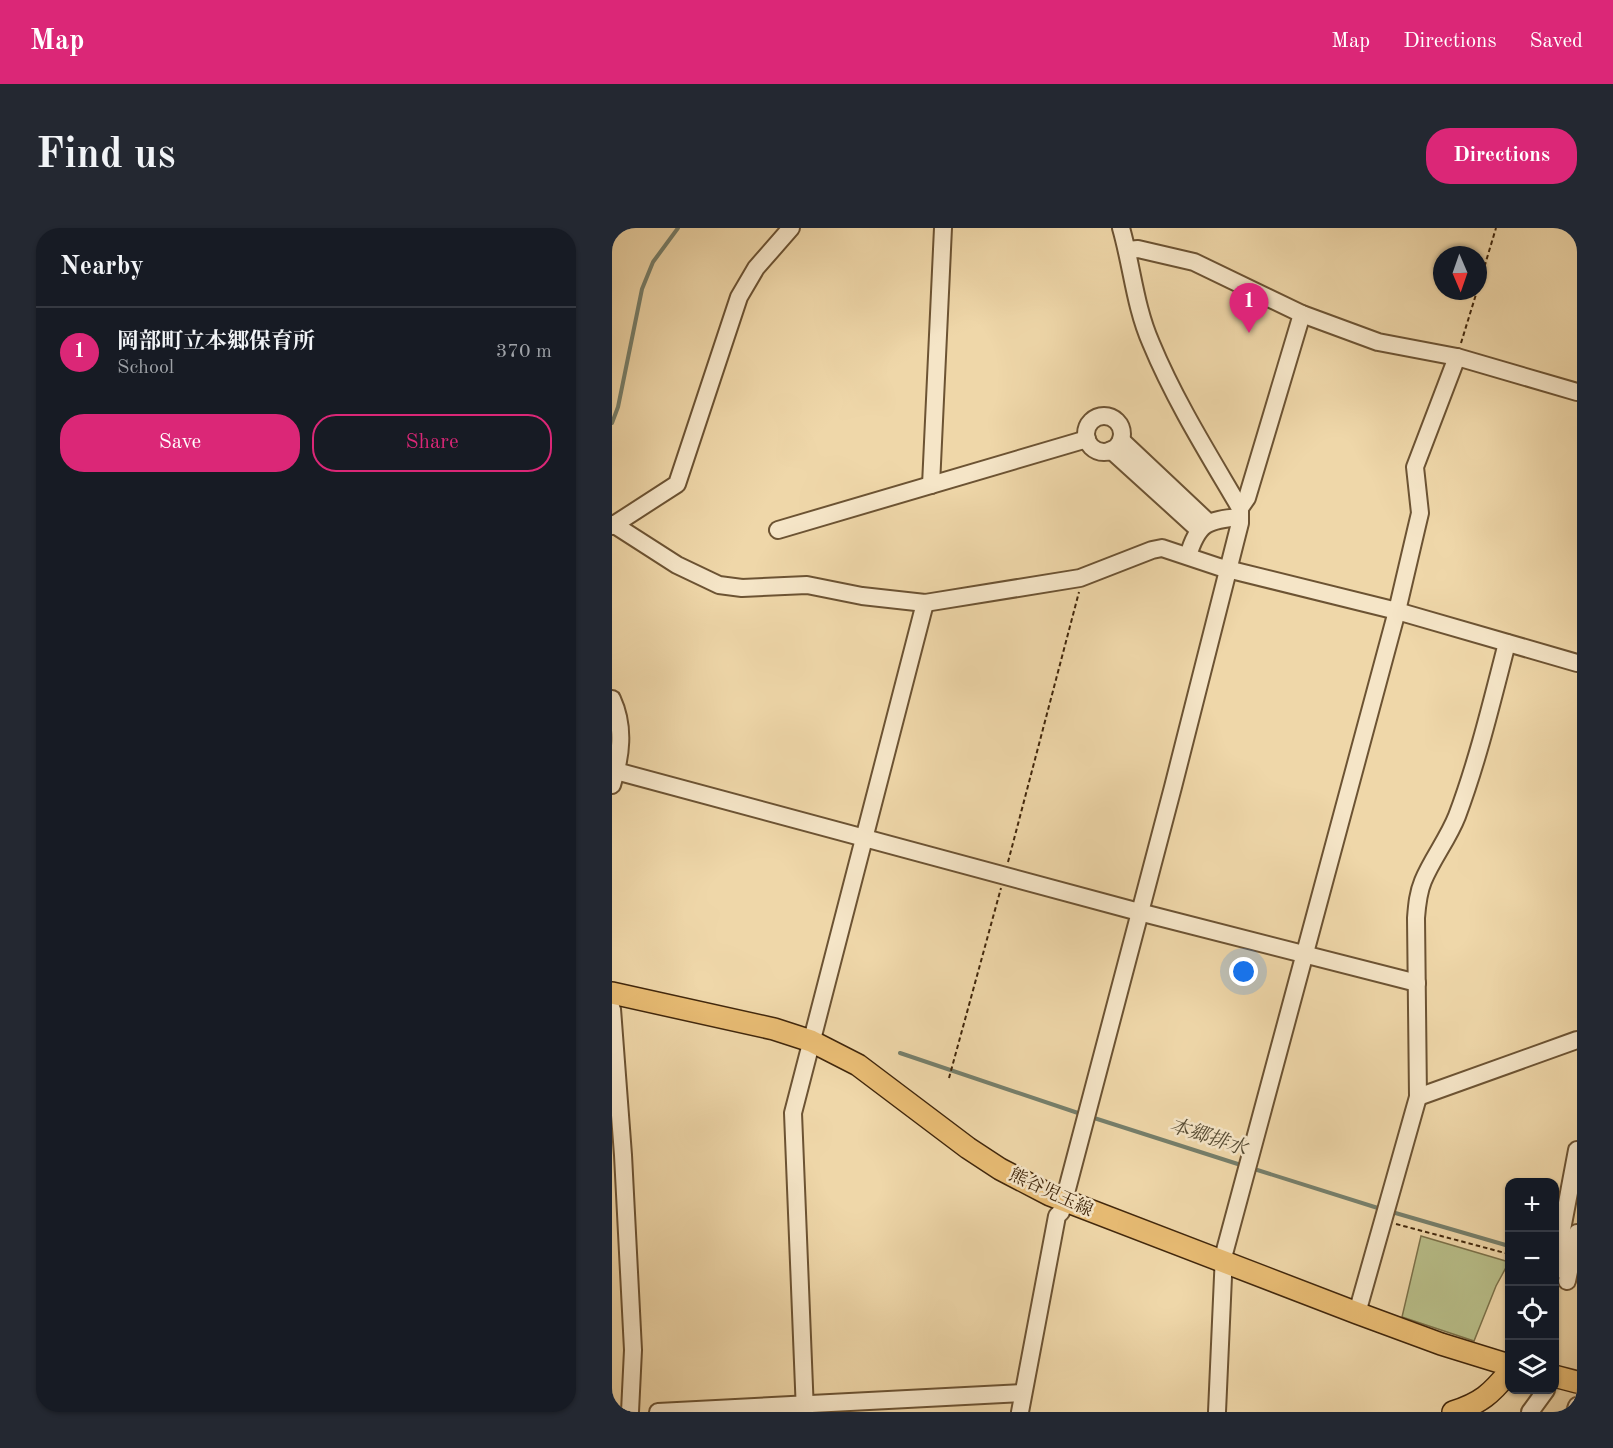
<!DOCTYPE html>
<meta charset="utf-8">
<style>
:root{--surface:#171b24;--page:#242831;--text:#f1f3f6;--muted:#9ea1a6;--line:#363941;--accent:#db2777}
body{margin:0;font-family:"Old Standard TT","Noto Serif JP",serif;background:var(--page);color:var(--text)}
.controls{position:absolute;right:18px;bottom:18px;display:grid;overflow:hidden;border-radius:12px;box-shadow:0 2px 4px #0004}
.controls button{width:54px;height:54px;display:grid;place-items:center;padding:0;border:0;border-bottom:2px solid var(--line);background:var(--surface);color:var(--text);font:30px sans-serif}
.compass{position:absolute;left:821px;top:18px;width:54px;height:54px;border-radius:50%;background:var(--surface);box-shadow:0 2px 4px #0004;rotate:178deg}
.you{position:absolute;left:632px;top:744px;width:21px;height:21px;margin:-15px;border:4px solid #fff;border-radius:50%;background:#1a73e8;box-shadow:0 0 0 9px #1a73e833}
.badge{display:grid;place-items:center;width:39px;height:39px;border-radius:50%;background:var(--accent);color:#fff;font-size:20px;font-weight:700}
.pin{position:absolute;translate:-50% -50px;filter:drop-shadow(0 2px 3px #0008)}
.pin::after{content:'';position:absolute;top:32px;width:21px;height:18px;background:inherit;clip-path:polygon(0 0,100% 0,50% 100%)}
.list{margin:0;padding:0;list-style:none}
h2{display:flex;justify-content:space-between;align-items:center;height:78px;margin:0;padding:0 24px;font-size:26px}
h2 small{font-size:20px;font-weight:400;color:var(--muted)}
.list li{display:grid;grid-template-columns:39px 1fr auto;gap:18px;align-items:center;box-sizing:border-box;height:90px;padding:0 24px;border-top:2px solid var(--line)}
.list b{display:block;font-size:22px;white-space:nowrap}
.list p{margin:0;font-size:20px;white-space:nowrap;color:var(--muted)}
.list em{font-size:20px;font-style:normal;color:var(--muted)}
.actions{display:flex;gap:12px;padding:18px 24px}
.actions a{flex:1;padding:14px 0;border:2px solid var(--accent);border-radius:24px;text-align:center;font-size:21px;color:var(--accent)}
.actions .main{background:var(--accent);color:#fff}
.icon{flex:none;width:33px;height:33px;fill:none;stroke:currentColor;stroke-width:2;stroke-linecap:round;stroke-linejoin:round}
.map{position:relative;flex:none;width:965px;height:1184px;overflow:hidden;border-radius:24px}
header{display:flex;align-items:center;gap:36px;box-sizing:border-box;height:84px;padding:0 30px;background:var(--accent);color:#fff}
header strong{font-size:28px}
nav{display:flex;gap:33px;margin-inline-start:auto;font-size:21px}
.intro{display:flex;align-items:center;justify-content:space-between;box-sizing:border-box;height:144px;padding:0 36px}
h1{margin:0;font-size:42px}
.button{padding:15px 27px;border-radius:24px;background:var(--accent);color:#fff;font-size:21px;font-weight:700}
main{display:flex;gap:36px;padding:0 36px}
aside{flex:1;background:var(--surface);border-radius:24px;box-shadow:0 2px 4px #0004}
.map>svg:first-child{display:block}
</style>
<header>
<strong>Map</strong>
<nav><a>Map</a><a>Directions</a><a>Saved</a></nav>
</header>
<div class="intro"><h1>Find us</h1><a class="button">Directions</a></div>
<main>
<aside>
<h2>Nearby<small></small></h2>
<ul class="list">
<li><span class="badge">1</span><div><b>岡部町立本郷保育所</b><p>School</p></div><em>370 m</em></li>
</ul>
<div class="actions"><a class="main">Save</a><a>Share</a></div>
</aside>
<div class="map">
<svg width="965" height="1184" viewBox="0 0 965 1184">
<rect width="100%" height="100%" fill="#efd7a9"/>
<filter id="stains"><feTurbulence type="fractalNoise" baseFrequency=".00333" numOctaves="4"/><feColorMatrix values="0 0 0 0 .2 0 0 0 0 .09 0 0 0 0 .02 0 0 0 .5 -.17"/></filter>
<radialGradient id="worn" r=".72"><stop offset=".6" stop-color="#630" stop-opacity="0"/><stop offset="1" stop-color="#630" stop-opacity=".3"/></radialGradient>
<path fill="#b8be89" stroke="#7c724a" stroke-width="1.5" d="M 809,1008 L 897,1034 L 884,1058 L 862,1113 L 790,1089 Z"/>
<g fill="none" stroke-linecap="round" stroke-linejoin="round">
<g stroke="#767f6b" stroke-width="4">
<path d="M 0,195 L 6,179 L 30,61 L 41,34 L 66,0"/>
<path d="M 288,825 L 469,886"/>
<path d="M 479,889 L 632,938"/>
<path d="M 639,940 L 769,981"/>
<path d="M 780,984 L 897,1018"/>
</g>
<defs>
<g id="minor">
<path d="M 515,22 L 526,21 L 582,34 L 690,86 L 766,114 L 845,129 L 965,164"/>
<circle cx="492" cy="206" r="18"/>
<path d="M 509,212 L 596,294"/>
<path d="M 499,222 L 587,302"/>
<path d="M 319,257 L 331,0"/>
<path d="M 628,280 L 635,270 L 690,86"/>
<path d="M 1,296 L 65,337 L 107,357 L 130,360 L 195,357 L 250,368 L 313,375 L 468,350 L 540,322 L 550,320 L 607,339 L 785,383 L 965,435"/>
<path d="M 0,298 L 65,256 L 127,69 L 144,40 L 179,0"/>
<path d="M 166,302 L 475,211"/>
<path d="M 576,328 C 586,295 595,292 628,289"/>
<path d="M 0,471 C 13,499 9,528 0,557"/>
<path d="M 4,543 L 527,684 L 805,755"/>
<path d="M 0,781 L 11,927 L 21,1122 L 18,1184"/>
<path d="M 806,869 L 965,812"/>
<path d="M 942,1044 L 965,922"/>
<path d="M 955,1053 L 965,1005"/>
<path d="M 745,1085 L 806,869 L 804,690 C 805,677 806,665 811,653 C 820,631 836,611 845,588 C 866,532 880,473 895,415"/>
<path d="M 46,1184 L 411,1165"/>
<path d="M 193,1184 L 181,885 L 313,375"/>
<path d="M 408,1184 L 445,988 L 449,984 L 561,559 L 628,295 L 628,280 C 597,227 563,173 539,115 C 523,79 520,38 509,0"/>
<path d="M 605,1184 L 612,1026 L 785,383 L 808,285 L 803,239 L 845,129"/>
<path d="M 918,1184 L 934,1162"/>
<path d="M 963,1184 L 965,1178"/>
</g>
<g id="major">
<path d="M 0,765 L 162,801 L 199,813 L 246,837 L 356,920 L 388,941 L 438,967 L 745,1085 L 829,1116 L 897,1137"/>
<path d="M 942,1148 L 965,1154"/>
<path d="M 841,1184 C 869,1175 879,1166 897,1144"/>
</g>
</defs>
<use href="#minor" stroke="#6c5333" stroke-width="20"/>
<use href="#major" stroke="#41270c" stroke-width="24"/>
<g stroke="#41270c" stroke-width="2" stroke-dasharray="4.5 3" stroke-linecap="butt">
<path d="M 866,60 L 884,0"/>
<path d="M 849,115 L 865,63"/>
<path d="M 396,634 L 467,364"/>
<path d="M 337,850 L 389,660"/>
<path d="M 784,996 L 897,1026"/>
</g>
<use href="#minor" stroke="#f5e5c7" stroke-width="16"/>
<use href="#major" stroke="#e8bc74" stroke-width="21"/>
</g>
<g text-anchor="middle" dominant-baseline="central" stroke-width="5" stroke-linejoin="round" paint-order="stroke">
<g font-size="18" fill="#41270c" stroke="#f5e5c7">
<text transform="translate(439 965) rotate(25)">熊谷児玉線</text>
</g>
<g font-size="20" font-style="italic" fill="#574c34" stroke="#f5e5c7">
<text transform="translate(596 910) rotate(18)">本郷排水</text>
</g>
</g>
<rect width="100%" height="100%" filter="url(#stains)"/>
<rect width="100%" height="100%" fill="url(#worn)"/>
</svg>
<div class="controls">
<button>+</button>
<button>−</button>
<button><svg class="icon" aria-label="locate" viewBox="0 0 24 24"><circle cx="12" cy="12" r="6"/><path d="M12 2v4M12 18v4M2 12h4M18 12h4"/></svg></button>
<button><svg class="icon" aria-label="layers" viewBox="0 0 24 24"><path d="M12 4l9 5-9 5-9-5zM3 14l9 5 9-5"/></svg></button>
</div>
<svg class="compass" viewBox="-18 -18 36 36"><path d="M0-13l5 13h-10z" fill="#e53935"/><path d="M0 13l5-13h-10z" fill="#9ea1a6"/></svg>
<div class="you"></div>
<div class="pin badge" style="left:637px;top:105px">1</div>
</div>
</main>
